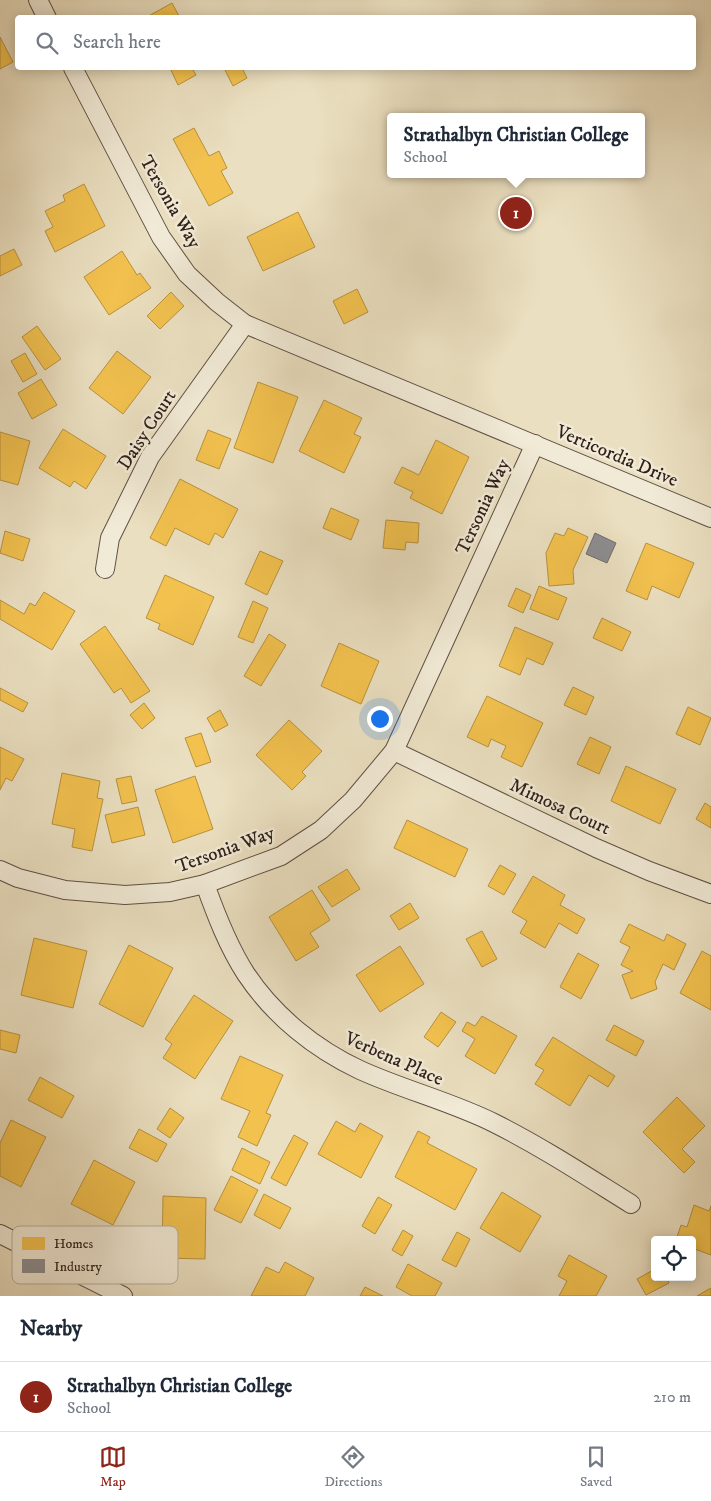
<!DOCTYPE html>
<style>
:root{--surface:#fff;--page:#f6f6f7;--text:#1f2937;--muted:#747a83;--line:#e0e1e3;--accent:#8f2418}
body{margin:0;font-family:"IM FELL DW Pica",serif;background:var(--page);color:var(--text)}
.controls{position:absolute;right:15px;bottom:15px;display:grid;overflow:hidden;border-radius:5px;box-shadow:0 2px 12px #0003}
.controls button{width:45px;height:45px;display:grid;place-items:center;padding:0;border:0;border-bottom:1px solid var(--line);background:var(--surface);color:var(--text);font:25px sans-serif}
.you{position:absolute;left:379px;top:718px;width:18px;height:18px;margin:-12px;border:4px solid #fff;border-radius:50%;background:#1a73e8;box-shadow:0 0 0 8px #1a73e833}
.badge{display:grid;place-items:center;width:32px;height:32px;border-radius:50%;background:var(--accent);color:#fff;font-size:16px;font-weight:700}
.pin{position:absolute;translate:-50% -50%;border:2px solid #fff;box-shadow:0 1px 5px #0006}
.popup{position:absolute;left:387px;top:113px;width:258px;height:65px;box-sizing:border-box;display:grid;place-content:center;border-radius:5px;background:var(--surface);filter:drop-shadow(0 1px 4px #0005);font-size:16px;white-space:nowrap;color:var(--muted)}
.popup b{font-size:19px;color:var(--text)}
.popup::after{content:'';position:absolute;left:50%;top:100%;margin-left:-10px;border:10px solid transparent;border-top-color:var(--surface)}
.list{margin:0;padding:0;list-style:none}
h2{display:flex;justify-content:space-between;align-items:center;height:65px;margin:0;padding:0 20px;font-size:21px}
h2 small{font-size:16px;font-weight:400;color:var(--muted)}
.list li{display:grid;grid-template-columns:32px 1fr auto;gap:15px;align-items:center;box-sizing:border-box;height:70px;padding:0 20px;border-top:1px solid var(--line)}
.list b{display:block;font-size:19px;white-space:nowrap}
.list p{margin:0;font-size:16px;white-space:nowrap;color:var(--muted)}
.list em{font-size:16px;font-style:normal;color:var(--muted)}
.icon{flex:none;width:28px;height:28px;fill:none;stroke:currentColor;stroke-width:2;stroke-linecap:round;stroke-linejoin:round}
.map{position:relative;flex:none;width:711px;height:1296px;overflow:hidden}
.search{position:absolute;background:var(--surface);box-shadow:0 2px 12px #0003;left:15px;right:15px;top:15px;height:55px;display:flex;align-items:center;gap:12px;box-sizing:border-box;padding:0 18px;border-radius:5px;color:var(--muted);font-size:19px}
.sheet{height:135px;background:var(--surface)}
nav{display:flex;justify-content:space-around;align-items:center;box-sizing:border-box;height:70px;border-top:1px solid var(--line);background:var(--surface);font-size:14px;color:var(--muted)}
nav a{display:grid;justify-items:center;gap:2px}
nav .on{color:var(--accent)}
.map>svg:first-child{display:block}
</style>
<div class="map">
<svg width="711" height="1296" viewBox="0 0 711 1296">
<rect width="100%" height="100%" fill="#eadfc0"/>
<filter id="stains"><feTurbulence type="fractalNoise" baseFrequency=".004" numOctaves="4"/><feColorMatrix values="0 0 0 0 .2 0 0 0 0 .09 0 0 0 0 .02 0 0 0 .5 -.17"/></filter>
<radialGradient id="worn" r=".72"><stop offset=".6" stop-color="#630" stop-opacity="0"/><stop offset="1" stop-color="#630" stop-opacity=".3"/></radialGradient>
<g fill="#f2c14e" stroke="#b8913f">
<path d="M 172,3 L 180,18 L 145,18 Z"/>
<path d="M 0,37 L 13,62 L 0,69 Z"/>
<path d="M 170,68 L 192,68 L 196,75 L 178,85 Z"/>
<path d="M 224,68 L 242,68 L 247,78 L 233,86 Z"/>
<path d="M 194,128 L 209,156 L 219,151 L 227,168 L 221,171 L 233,193 L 209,206 L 173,139 Z"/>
<path d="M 84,184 L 105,226 L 55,252 L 45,231 L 53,227 L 45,211 L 65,201 L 63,195 Z"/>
<path d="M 298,212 L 315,247 L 263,271 L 247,237 Z"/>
<path d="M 14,249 L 22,265 L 0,276 L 0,256 Z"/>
<path d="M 122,251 L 137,275 L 140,273 L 151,288 L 109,315 L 84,277 Z"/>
<path d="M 357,289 L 368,312 L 344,324 L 333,301 Z"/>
<path d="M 171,292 L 184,306 L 160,329 L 147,316 Z"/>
<path d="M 37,326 L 61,359 L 45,370 L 22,337 Z"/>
<path d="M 117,351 L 151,377 L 123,414 L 89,388 Z"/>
<path d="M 25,353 L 37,374 L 23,382 L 11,361 Z"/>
<path d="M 41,379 L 57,405 L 32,419 L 18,393 Z"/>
<path d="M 258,382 L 298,397 L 273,463 L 234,448 Z"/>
<path d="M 324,400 L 362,418 L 354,434 L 361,437 L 344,473 L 299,451 Z"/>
<path d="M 63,429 L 106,456 L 86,489 L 74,481 L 70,487 L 39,468 Z"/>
<path d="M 208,430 L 231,439 L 219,469 L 196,460 Z"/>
<path d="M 0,432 L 30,441 L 18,485 L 0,480 Z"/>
<path d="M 436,440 L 469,457 L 442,514 L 410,498 L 413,492 L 394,483 L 402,467 L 419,475 Z"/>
<path d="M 180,479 L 238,509 L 223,538 L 215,533 L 209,545 L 175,528 L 166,546 L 150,538 Z"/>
<path d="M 331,508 L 359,520 L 351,540 L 323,528 Z"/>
<path d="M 386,520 L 419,523 L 418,543 L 406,542 L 405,550 L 383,548 Z"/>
<path d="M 568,528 L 588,537 L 573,570 L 574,584 L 549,586 L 546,553 L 555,533 L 564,536 Z"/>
<path d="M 5,531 L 30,539 L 23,561 L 0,553 Z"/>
<path d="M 646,543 L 694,563 L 679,598 L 652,586 L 647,600 L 626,591 Z"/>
<path d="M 260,551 L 283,561 L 267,595 L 245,584 Z"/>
<path d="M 165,575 L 214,597 L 193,645 L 158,629 L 160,624 L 146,618 Z"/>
<path d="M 539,586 L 567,598 L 558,620 L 530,609 Z"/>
<path d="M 516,588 L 531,595 L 523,613 L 508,606 Z"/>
<path d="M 44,592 L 75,611 L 52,650 L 0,619 L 0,600 L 24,614 L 30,603 L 35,606 Z"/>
<path d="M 253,601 L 268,608 L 253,643 L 238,637 Z"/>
<path d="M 602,618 L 631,632 L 622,651 L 593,638 Z"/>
<path d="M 105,626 L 150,691 L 131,703 L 121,688 L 114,693 L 80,644 Z"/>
<path d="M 515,627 L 553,643 L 543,665 L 527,658 L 520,675 L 499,666 Z"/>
<path d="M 269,634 L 286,645 L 261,686 L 244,676 Z"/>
<path d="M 339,643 L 379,661 L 361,704 L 321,686 Z"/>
<path d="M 573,687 L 594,697 L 586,715 L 564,705 Z"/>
<path d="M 0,688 L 28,703 L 23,712 L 0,700 Z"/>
<path d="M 487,696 L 543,723 L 522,767 L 501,757 L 506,746 L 491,739 L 488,747 L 467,737 Z"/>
<path d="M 144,703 L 155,718 L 142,729 L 130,715 Z"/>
<path d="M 688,707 L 711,718 L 700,745 L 676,734 Z"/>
<path d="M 220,710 L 228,725 L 215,732 L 207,718 Z"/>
<path d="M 289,720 L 322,751 L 302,772 L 306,776 L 292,790 L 256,755 Z"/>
<path d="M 201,733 L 211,762 L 196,767 L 185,738 Z"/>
<path d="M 590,737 L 611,747 L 599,774 L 577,764 Z"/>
<path d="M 0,747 L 24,759 L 12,781 L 6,778 L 0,790 Z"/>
<path d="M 626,766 L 676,789 L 660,824 L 611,801 Z"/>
<path d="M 62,773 L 100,781 L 97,798 L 103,799 L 92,851 L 72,847 L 75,829 L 52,824 Z"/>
<path d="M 131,776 L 137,801 L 122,804 L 116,779 Z"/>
<path d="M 195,776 L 213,829 L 173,843 L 155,790 Z"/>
<path d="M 705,803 L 711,807 L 711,828 L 696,819 Z"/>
<path d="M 138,807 L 145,835 L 112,843 L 105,815 Z"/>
<path d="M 407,820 L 468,849 L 455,877 L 394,848 Z"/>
<path d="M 500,865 L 516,874 L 504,895 L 488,886 Z"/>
<path d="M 347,869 L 360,889 L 332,907 L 318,887 Z"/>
<path d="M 533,876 L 565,895 L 560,905 L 585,919 L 577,934 L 559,923 L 545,948 L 520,933 L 527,921 L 512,912 Z"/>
<path d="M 312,890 L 330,920 L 310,933 L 319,947 L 296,961 L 269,917 Z"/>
<path d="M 410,903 L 419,918 L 399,930 L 390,916 Z"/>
<path d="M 629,924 L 664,941 L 667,934 L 686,944 L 674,970 L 663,964 L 655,982 L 657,989 L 631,999 L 622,975 L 633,971 L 621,965 L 630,947 L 620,942 Z"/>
<path d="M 482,931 L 497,959 L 482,967 L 466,939 Z"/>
<path d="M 34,938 L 87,951 L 73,1008 L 21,995 Z"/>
<path d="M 129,945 L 173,968 L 143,1027 L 99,1004 Z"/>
<path d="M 400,946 L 424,984 L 380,1012 L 356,975 Z"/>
<path d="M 702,951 L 711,956 L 711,1010 L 680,993 Z"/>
<path d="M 578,953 L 599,965 L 581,999 L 560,987 Z"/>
<path d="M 194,995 L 233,1021 L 195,1079 L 163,1058 L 172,1044 L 165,1039 Z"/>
<path d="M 441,1012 L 456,1022 L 438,1047 L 424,1037 Z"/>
<path d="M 482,1016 L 517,1036 L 495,1074 L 465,1056 L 475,1039 L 462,1031 L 467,1022 L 475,1026 Z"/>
<path d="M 614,1025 L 644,1041 L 636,1056 L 606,1040 Z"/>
<path d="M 0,1030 L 20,1035 L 16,1053 L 0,1049 Z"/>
<path d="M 553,1037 L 615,1076 L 608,1087 L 589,1075 L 570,1106 L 535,1084 L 544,1070 L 535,1065 Z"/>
<path d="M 240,1056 L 283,1075 L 266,1113 L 271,1115 L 257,1146 L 238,1137 L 250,1111 L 221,1099 Z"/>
<path d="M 40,1077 L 74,1096 L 62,1118 L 28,1100 Z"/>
<path d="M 677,1097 L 705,1126 L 682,1149 L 695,1162 L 684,1173 L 643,1132 Z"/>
<path d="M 170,1108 L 184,1118 L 170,1138 L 157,1129 Z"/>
<path d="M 11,1120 L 46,1137 L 21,1187 L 0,1176 L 0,1143 Z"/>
<path d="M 336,1121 L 355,1132 L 360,1123 L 383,1136 L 361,1178 L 318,1154 Z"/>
<path d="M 139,1129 L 167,1144 L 157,1162 L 129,1148 Z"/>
<path d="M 418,1131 L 430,1137 L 427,1143 L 477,1169 L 455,1210 L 395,1177 Z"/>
<path d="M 294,1135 L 308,1143 L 286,1186 L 271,1178 Z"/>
<path d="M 242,1148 L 270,1162 L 260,1184 L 232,1170 Z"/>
<path d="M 94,1160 L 135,1182 L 113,1225 L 71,1204 Z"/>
<path d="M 231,1176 L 258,1190 L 241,1223 L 214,1210 Z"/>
<path d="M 502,1192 L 541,1216 L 520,1252 L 480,1228 Z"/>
<path d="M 264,1194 L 291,1208 L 280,1229 L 254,1215 Z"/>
<path d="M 163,1196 L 206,1198 L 205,1259 L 162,1258 Z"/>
<path d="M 378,1197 L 392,1205 L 375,1234 L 362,1226 Z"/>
<path d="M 694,1205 L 709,1211 L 711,1206 L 711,1255 L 692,1248 L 692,1240 L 676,1240 L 681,1225 L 687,1227 Z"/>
<path d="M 403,1230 L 413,1236 L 402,1256 L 392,1250 Z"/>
<path d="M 457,1232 L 470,1239 L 456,1267 L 442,1260 Z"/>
<path d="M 569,1255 L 607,1276 L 596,1296 L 559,1296 L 567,1281 L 558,1276 Z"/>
<path d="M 285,1262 L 314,1278 L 305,1296 L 251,1296 L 266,1267 L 279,1273 Z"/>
<path d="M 408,1264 L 442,1283 L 435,1296 L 412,1296 L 396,1287 Z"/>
<path d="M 655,1269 L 655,1277 L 666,1277 L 669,1283 L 646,1295 L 637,1279 Z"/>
<path d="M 365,1287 L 383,1296 L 360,1296 Z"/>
<path d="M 711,1288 L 711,1296 L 697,1296 Z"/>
</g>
<path fill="#8d8d92" stroke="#716d6e" d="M 595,533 L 616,543 L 607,563 L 586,554 Z"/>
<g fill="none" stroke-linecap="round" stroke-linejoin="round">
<defs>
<g id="minor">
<path d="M 38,0 L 47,18"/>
<path d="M 73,68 L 161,237 L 187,274 L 217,302 L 245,324 L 711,518"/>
<path d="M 105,569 L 110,538 L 150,457 L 245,324"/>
<path d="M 394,751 L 596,848 L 649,871 L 711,894"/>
<path d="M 0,870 L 18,878 L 65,890 L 125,895 L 170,892 L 205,884 L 281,856 L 321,830 L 353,800 L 394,751 L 535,444"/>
<path d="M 205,884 C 216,915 228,946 246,974 C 274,1016 315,1049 360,1070 C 404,1090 452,1102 494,1123 C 542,1147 586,1176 631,1204"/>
<path d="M 0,1234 L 123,1296"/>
</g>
</defs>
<use href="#minor" stroke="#5e5044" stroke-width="20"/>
<use href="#minor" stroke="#f1ead6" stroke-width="18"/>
</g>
<g text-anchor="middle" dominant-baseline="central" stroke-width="5" stroke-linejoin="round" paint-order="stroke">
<g font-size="19" fill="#30211b" stroke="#f1ead6">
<text transform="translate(170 202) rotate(60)">Tersonia Way</text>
<text transform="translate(147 430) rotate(-57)">Daisy Court</text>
<text transform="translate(617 456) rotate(23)">Verticordia Drive</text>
<text transform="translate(483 507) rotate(-65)">Tersonia Way</text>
<text transform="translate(560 807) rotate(25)">Mimosa Court</text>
<text transform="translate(225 850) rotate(-20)">Tersonia Way</text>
<text transform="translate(394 1059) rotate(24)">Verbena Place</text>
</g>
</g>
<rect x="12" y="1226" width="166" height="58" rx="8" fill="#f1ead6" stroke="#b7ae9e" stroke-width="1"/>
<rect x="22" y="1237" width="23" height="13" fill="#f2c14e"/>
<rect x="22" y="1259" width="23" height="14" fill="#8d8d92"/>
<g font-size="14" fill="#30211b">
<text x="54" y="1248">Homes</text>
<text x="54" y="1271">Industry</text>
</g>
<rect width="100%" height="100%" filter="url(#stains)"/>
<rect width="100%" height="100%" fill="url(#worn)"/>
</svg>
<div class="controls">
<button><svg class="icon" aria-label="locate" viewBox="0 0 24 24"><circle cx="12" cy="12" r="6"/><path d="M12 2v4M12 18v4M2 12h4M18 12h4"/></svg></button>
</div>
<div class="you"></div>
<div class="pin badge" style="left:516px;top:213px">1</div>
<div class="popup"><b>Strathalbyn Christian College</b>School</div>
<div class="search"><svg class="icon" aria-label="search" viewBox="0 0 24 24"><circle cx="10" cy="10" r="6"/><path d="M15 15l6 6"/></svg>Search here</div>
</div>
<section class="sheet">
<h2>Nearby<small></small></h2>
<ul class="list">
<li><span class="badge">1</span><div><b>Strathalbyn Christian College</b><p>School</p></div><em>210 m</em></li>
</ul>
</section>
<nav>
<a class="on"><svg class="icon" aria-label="map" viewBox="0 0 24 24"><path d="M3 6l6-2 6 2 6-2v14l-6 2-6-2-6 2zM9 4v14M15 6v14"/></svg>Map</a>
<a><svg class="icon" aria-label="directions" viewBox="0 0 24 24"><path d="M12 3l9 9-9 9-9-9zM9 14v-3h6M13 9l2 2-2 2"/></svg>Directions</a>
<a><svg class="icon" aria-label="saved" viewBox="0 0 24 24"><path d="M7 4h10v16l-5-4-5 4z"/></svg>Saved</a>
</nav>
